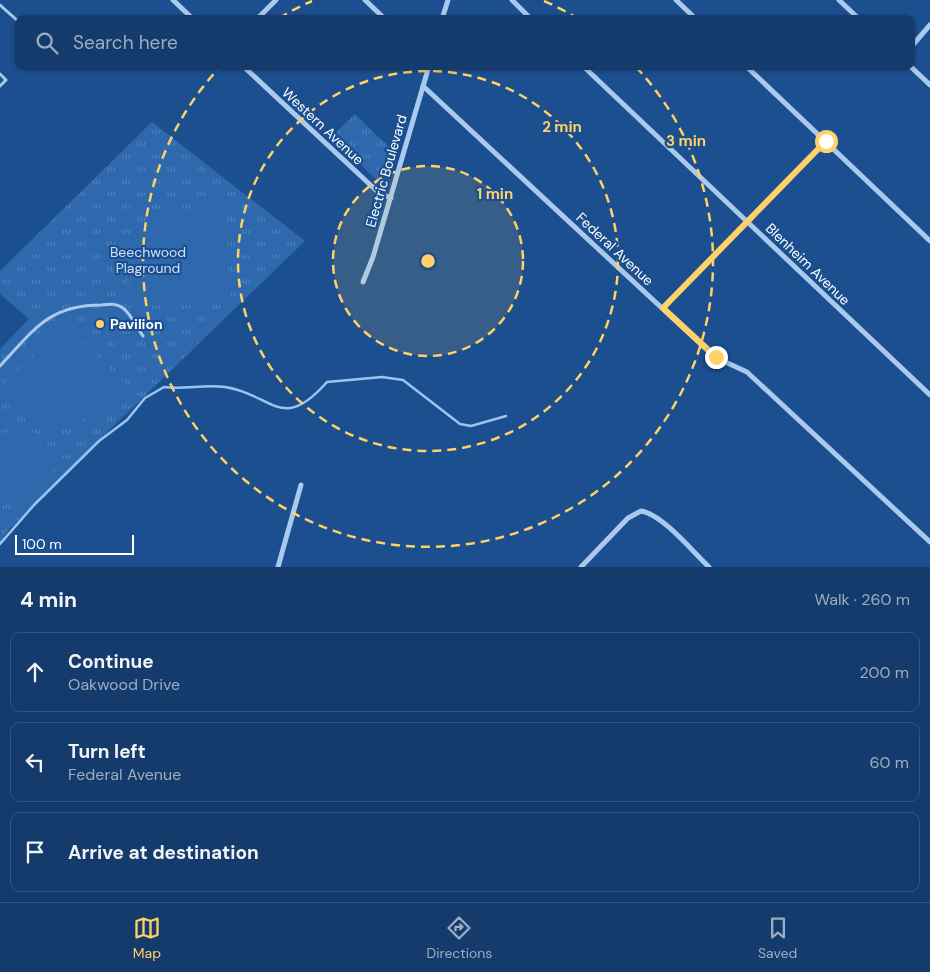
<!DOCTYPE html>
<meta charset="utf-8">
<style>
:root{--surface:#143b6b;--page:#1d4271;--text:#f1f3f6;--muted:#9dadc1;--line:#33557e;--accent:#ffd166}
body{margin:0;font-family:"DM Sans",sans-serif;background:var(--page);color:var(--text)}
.scale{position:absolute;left:15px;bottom:12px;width:119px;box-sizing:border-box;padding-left:5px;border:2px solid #fff;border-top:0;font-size:14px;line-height:18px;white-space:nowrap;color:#fff;-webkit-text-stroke:4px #1b4f8f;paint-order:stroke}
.stop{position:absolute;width:15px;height:15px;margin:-11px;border:4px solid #ffd166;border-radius:50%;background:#fff}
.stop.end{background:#ffd166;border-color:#fff;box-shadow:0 1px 5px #0008}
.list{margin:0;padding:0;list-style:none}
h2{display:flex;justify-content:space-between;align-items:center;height:65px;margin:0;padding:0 20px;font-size:21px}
h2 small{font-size:16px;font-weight:400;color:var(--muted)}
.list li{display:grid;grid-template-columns:32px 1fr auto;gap:15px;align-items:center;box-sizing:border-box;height:80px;margin:0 10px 10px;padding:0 10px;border:1px solid var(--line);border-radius:10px}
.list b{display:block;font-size:19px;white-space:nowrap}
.list p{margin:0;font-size:16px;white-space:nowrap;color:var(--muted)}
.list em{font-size:16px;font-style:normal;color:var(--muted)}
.icon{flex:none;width:28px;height:28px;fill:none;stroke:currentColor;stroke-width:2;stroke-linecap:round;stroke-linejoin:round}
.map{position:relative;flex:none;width:930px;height:567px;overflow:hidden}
.search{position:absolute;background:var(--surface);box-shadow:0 1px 4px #0004;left:15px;right:15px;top:15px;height:55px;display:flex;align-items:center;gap:12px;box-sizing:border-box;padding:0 18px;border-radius:10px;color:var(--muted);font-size:19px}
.sheet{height:335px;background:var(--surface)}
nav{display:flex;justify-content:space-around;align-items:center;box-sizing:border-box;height:70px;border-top:1px solid var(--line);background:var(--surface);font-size:14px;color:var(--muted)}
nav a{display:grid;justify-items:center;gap:2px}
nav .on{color:var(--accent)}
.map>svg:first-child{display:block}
</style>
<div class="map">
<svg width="930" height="567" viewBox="0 0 930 567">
<defs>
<pattern id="park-tufts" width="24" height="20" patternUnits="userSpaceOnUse" patternTransform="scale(1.25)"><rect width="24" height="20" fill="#2e69ad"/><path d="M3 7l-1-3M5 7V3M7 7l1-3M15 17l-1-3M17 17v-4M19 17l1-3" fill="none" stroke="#4d80b9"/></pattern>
</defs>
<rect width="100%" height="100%" fill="#1b4f8f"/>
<g fill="url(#park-tufts)">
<path d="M 355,114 L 390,148 L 380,183 L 331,137 Z"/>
<path d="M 152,122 L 305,241 L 64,474 L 7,532 L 0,544 L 0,349 L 29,319 L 0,294 L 0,271 Z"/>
</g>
<g fill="#2e69ad">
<path d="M 220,205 L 232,303 L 129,306 C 128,225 143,216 220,205 Z"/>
<path d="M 66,326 L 132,390 C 111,413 58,437 28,418 C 18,412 6,396 0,387 Z"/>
<path d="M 20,426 L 38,435 L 63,460 L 19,504 L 0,483 L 0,435 Z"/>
</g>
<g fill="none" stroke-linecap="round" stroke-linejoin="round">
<path stroke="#9cc4f0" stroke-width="2.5" d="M 0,544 L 34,505 L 99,441 L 127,420 L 145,398 L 164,387 C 184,390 204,384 225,387 C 273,394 281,434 327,382 L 382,377 L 403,380 L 460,424 L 471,426 L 506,416"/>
<g stroke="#a9c9ee" stroke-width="3">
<path d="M 0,5 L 19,22"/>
<path d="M 0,74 L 6,80 L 0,86"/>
<path d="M 0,366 C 33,331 48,305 101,305 C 109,304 116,303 123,308 C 131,314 137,328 143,336"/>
</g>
<g stroke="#a9c9ee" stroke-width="5">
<path d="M 173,0 L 193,19"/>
<path d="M 365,0 L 385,19"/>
<path d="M 512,0 L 531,19"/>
<path d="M 676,0 L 696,19"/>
<path d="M 839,0 L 859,19"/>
<path d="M 257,19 L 276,0"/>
<path d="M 442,19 L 448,0"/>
<path d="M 911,47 L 930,25"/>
<path d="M 243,66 L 379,193 L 391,198"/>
<path d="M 583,66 L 930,395"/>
<path d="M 746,66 L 930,241"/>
<path d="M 910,66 L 930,85"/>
<path d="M 423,86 L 707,350 L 721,360 L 747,372 L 930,542"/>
<path d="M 363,282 L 373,257 L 429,66"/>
<path d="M 663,308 L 826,141"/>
<path d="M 278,567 L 301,485"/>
<path d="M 581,567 L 628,518 L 641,511 C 662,514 693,552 709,567"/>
</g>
</g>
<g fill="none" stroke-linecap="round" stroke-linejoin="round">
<path stroke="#ffd166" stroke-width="6" d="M 716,357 L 663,308 L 826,141"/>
</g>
<circle cx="428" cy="261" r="95" fill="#ffd166" fill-opacity=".12"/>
<g fill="none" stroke="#ffd166" stroke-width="2.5" stroke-dasharray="9 6">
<circle cx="428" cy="261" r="95"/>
<circle cx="428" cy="261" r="190"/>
<path d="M279 18A285 285 0 0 1 312 1M544 1A285 285 0 0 1 577 18M636 67A285 285 0 1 1 220 67"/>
</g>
<circle fill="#ffd166" stroke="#1b4f8f" stroke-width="2" cx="100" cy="324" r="5"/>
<g text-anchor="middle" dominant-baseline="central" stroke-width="4.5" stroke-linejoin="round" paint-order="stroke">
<g font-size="14" fill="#fff" stroke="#1b4f8f">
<text transform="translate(323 126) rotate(43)">Western Avenue</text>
<text transform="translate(386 171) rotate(-74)">Electric Boulevard</text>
<text transform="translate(615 249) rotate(43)">Federal Avenue</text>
<text transform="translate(808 264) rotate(44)">Blenheim Avenue</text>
</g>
<g font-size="14" fill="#cfe3fa" stroke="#1b4f8f">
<text x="148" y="252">Beechwood<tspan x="148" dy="16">Plaground</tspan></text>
</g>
<g font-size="14" font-weight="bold" fill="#fff" stroke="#1b4f8f" text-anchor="start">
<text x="110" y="324">Pavilion</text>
</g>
</g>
<circle cx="428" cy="261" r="8" fill="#ffd166" stroke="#1b4f8f" stroke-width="2.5"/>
<g font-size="15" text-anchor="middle" font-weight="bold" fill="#ffd166" stroke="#1b4f8f" stroke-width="4.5" stroke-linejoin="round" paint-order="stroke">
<text x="562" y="132">2 min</text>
<text x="686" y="146">3 min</text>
<text x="495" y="199">1 min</text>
</g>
</svg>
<div class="scale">100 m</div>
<div class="stop" style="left:826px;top:141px"></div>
<div class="stop end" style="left:716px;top:357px"></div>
<div class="search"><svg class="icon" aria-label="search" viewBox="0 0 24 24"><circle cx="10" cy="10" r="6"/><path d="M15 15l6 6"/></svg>Search here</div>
</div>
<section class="sheet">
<h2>4 min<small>Walk · 260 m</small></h2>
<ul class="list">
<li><svg class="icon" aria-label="ahead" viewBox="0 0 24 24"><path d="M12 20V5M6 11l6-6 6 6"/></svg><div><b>Continue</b><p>Oakwood Drive</p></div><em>200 m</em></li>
<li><svg class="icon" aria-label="left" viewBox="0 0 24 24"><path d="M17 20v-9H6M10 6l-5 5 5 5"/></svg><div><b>Turn left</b><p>Federal Avenue</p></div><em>60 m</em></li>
<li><svg class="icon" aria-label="arrive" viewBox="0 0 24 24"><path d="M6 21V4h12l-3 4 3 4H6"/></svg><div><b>Arrive at destination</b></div></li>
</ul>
</section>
<nav>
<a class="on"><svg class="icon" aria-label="map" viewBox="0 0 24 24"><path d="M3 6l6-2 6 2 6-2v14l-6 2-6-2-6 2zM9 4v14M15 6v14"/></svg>Map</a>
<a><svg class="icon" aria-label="directions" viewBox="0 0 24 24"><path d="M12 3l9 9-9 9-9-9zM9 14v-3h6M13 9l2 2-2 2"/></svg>Directions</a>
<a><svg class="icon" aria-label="saved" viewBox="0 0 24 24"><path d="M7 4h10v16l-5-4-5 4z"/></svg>Saved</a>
</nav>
